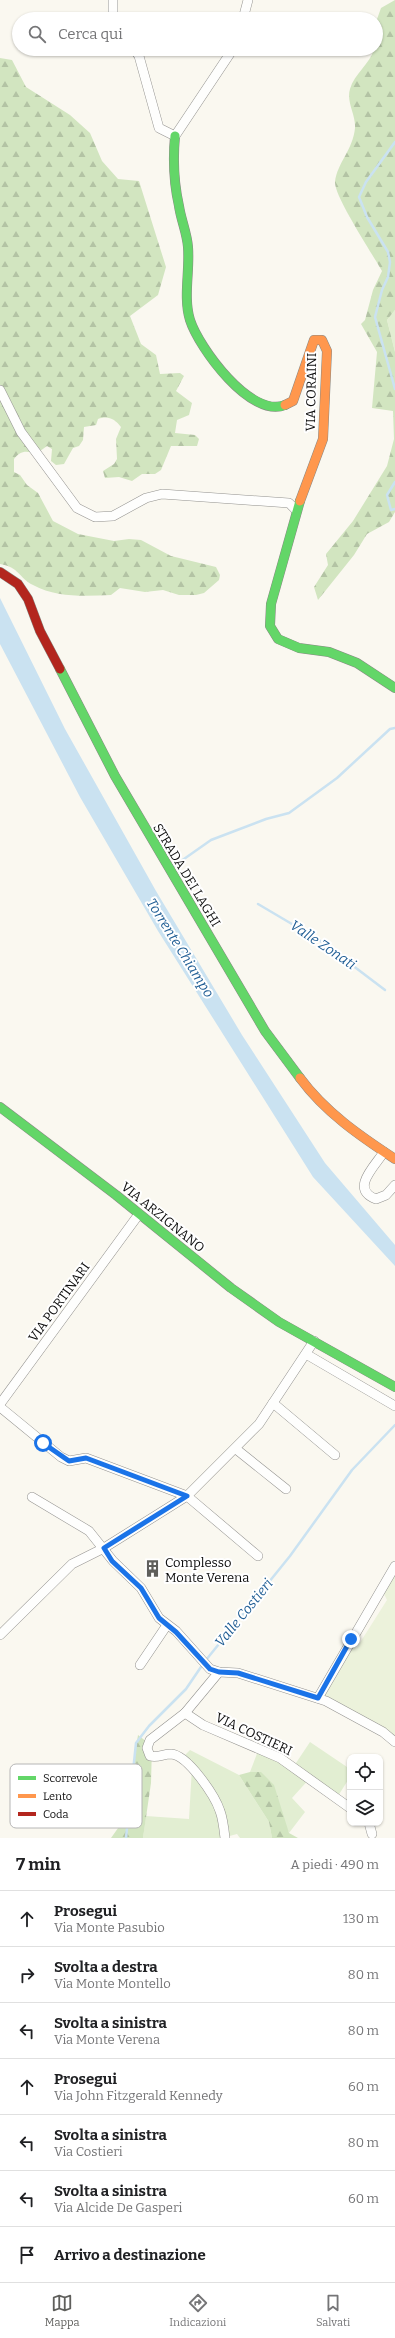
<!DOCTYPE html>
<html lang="it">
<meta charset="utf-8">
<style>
:root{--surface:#fff;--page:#f6f6f6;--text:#202124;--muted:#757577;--line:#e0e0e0;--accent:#5f5f5c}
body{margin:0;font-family:Bitter,serif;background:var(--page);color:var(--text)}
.controls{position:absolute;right:12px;bottom:12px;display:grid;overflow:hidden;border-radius:8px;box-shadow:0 1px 3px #0004}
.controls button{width:36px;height:36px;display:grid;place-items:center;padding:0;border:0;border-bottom:1px solid var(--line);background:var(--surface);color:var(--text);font:20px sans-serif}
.stop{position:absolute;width:12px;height:12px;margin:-9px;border:3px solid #1a73e8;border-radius:50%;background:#fff}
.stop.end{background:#1a73e8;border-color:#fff;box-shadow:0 1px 4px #0008}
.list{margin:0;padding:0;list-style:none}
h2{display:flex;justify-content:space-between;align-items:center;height:52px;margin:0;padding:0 16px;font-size:17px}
h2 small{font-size:13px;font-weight:400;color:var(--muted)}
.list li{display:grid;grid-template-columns:26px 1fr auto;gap:12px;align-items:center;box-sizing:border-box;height:56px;padding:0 16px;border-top:1px solid var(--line)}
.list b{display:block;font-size:15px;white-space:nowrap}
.list p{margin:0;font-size:13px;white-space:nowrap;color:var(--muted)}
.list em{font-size:13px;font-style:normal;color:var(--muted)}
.icon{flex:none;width:22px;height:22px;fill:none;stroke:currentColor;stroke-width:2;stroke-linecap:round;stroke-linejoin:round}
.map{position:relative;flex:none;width:395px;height:1838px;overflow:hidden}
.search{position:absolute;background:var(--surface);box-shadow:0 1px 3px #0004;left:12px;right:12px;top:12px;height:44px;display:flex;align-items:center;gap:10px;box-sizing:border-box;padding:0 14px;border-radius:22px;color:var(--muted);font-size:15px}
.sheet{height:444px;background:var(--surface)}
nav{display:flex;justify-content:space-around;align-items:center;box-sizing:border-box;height:56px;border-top:1px solid var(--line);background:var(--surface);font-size:11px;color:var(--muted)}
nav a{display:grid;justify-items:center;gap:2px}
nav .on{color:var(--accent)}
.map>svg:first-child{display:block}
</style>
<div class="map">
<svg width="395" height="1838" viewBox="0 0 395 1838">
<defs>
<pattern id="forest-firs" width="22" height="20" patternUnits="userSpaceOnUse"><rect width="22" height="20" fill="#d2e5c0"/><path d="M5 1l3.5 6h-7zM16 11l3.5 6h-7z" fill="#b3c3a4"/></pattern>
</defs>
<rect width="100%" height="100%" fill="#faf8f0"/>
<g fill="#e2eed2">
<path d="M 395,310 L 395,352 L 387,320 Z"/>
<path d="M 310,1742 L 350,1769 L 350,1777 L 338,1796 L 311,1777 L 292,1798 L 305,1812 L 289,1833 L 261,1773 L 250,1772 L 258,1751 L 292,1769 Z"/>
<path d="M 190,1750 L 239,1775 L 269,1822 L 272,1838 L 240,1838 L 237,1834 L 222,1838 L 143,1838 L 146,1816 L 189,1819 L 192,1767 L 183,1757 Z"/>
</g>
<g fill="url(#forest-firs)">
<path d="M 395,0 L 395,310 L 387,320 L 395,352 L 395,512 L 389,522 L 367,534 L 354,555 L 318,600 L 314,587 L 328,565 L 326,554 L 353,521 L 387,466 L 394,439 L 393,411 L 372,408 L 377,352 L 361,324 L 365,320 L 373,290 L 382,271 C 373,255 334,196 335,182 C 337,163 353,150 355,128 C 356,115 346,102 350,89 C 354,74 370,64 374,49 L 376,49 L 376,22 L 381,8 Z"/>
<path d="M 0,58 L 12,60 L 26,87 L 70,115 L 90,133 L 102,161 L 118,179 L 139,181 L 166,267 L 158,295 L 130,316 L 141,344 L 156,355 L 160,374 L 180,373 L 184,376 L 176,391 L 192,403 L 189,415 L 177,420 L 175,433 L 195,435 L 199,439 L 197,446 L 171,446 L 161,470 L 155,474 L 142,474 L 132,481 L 119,477 L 105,478 L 103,471 L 114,464 L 117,459 L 116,439 L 121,427 C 115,419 108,415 98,419 L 96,425 L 84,427 L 83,440 L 79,446 L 73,448 L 64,464 L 56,465 L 51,461 L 52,449 L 47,446 L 36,454 C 26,450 20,451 14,459 L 14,472 L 20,475 L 27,485 L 38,493 L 53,521 L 78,534 L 114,541 L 129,539 L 141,540 L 171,556 L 216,567 L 220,575 L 219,580 L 204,593 L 196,595 L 179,595 L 163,590 L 145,592 L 120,588 L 111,595 C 85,596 57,598 33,585 C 19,578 19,567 0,564 Z"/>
<path d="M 138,1735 L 152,1746 L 151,1783 L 143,1838 L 111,1838 L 128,1814 L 127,1805 Z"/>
<path d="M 250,1772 L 261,1772 L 274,1785 L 289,1833 L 298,1838 L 272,1838 L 269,1822 L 239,1775 Z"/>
</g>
<path fill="#ecf2db" d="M 395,1574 L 395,1745 L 319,1696 L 352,1639 L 356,1649 L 387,1600 L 384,1594 Z"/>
<path fill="#cae2f1" d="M 0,598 L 65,729 L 156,891 L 242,1035 L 325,1163 L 395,1245 L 395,1266 L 313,1177 L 158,931 L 80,797 L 0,644 Z"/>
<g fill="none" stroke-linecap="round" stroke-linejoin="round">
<g stroke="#cae2f1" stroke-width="2.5">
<path d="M 395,142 L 366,182 L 359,197 L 367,217 L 388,252 L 390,262 L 388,277 L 382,290 L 375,317 L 395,389"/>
<path d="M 395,482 L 387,495 L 391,510 L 395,509"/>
<path d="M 174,866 L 211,840 L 266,819 L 289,813 L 337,778 L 390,729 L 395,728"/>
<path d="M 258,904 L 319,940 L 385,990"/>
<path d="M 206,1660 L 290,1556 L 352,1470 L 395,1425"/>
<path d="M 126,1838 L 136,1743 L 149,1726 L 186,1689 L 203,1664"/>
</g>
<defs>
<g id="street">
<path d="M 113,0 L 113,19"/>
<path d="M 243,19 L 248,0"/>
<path d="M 134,49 L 139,56 L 159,128 L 175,136 L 233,49"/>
<path d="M 0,390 L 21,432 L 77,508 L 95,517 L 113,516 L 146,498 L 162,494 L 289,503 L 296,510"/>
<path d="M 384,1152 C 374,1167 350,1189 376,1199 L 386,1195 L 395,1185"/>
<path d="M 306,1354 L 395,1406"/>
<path d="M 273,1403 L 335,1455"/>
<path d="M 0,1404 L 139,1214"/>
<path d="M 0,1407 L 61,1457 L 69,1461 L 86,1458 L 187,1496 L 258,1556"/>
<path d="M 236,1449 L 286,1489"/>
<path d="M 32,1497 L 89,1531 L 113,1561 L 141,1588 L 159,1618 L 176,1631 L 210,1669 L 219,1672 L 238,1673 L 326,1701 L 383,1732 L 395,1742"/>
<path d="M 0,1635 L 72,1564 L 104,1548 L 187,1496 L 259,1424 L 314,1341"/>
<path d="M 140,1665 L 167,1625"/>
<path d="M 219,1672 L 185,1713 L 150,1740 L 147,1748 L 150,1756 C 158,1758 163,1754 171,1754 C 188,1755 215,1796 220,1811 C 223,1819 224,1829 225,1838"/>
<path d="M 318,1698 L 395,1566"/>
<path d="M 185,1713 L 203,1725 L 280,1758 L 350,1808"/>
<path d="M 369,1823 L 372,1834"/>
</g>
<g id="fast">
<path d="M 175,136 C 173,158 174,184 179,206 C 181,220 187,233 188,247 C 190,271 183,297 190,320 C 199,348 251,419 285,405"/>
<path d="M 300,501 L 271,604 L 270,626 L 278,639 L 299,648 L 329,652 L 357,663 L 395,688"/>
<path d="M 60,669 L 115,776 L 265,1031 L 300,1078"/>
<path d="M 0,1107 L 116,1195 L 231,1288 L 279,1322 L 395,1387"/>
</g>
<g id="slow">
<path d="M 285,405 L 293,401 L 314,340 L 322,340 L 327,351 L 323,439 L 300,501"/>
<path d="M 300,1078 C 325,1112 360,1136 395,1159"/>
</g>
<path id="jam" d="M 0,572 L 18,584 L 28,599 L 40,631 L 60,669"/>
</defs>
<use href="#street" stroke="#93928f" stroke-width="10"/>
<use href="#fast" stroke="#8a8985" stroke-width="10"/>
<use href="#slow" stroke="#8a8985" stroke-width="10"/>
<use href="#jam" stroke="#8a8985" stroke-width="10"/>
<use href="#street" stroke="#fefefd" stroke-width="9"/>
<use href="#fast" stroke="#63d668" stroke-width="9"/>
<use href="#slow" stroke="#ff974d" stroke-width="9"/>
<use href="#jam" stroke="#b3261e" stroke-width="9"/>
</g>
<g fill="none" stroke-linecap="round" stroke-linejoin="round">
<path stroke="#1a73e8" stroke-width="5" d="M 43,1443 L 69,1461 L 86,1458 L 187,1496 L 104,1548 L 112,1561 L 141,1588 L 159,1618 L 176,1632 L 210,1669 L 219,1672 L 238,1673 L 318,1698 L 351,1639"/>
</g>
<defs>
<symbol id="building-bare" viewBox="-9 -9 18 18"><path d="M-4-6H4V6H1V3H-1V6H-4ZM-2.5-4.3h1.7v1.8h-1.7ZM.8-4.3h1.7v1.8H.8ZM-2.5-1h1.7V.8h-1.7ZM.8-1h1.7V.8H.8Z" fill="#5f5f5c" stroke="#fff" stroke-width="2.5" paint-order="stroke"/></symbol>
</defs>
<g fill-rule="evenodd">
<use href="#building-bare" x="140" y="1556" width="25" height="25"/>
</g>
<g text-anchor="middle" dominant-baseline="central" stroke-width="4" stroke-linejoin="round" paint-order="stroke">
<g font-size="13" fill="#0c0c0c" stroke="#fff">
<text transform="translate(311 392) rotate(-89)">VIA CORAINI</text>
<text transform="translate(187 875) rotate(59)">STRADA DEI LAGHI</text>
<text transform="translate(163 1217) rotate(39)">VIA ARZIGNANO</text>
<text transform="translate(59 1302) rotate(-54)">VIA PORTINARI</text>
<text transform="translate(254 1734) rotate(25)">VIA COSTIERI</text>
</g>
<g font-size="13" fill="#0c0c0c" stroke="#fff" text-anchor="start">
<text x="165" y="1562">Complesso<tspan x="165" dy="15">Monte Verena</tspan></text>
</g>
<g font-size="14" font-style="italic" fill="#1f5d94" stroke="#fff">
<text transform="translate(323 945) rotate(34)">Valle Zonati</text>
<text transform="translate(180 948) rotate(58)">Torrente Chiampo</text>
<text transform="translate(244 1613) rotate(-51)">Valle Costieri</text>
</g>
</g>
<rect x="10" y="1764" width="132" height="64" rx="6" fill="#fff" stroke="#b6b6b6" stroke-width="1"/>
<rect x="18" y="1776" width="18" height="4" fill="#63d668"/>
<rect x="18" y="1794" width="18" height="4" fill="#ff974d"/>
<rect x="18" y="1812" width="18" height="4" fill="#b3261e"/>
<g font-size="11" fill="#0c0c0c">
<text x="43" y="1782">Scorrevole</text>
<text x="43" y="1800">Lento</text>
<text x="43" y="1818">Coda</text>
</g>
</svg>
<div class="controls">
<button><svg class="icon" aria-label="locate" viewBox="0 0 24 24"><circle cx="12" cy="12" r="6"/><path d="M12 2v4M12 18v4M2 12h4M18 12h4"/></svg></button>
<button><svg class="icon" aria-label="layers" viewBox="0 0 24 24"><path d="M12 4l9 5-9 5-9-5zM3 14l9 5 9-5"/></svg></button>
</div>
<div class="stop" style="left:43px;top:1443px"></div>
<div class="stop end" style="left:351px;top:1639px"></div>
<div class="search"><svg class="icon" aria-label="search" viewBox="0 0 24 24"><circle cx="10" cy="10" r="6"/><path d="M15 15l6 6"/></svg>Cerca qui</div>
</div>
<section class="sheet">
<h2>7 min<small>A piedi · 490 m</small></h2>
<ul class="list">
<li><svg class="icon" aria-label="ahead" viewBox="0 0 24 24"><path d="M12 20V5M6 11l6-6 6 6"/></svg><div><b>Prosegui</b><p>Via Monte Pasubio</p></div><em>130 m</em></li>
<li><svg class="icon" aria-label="right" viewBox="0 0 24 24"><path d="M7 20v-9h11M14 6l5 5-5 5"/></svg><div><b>Svolta a destra</b><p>Via Monte Montello</p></div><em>80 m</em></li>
<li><svg class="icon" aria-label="left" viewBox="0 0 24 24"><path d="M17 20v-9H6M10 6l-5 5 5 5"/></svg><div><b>Svolta a sinistra</b><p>Via Monte Verena</p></div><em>80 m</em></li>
<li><svg class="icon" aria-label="ahead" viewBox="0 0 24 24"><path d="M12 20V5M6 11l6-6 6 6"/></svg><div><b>Prosegui</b><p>Via John Fitzgerald Kennedy</p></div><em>60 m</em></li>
<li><svg class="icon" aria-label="left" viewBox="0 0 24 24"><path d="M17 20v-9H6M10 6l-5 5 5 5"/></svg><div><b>Svolta a sinistra</b><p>Via Costieri</p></div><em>80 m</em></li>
<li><svg class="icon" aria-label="left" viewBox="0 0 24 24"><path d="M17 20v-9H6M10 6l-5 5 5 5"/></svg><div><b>Svolta a sinistra</b><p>Via Alcide De Gasperi</p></div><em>60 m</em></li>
<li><svg class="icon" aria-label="arrive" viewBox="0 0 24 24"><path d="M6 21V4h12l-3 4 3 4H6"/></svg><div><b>Arrivo a destinazione</b></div></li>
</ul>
</section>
<nav>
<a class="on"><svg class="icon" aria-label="map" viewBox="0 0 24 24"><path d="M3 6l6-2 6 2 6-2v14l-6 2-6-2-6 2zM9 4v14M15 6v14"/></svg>Mappa</a>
<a><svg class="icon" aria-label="directions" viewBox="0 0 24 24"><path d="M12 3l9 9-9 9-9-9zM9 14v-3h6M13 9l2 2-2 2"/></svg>Indicazioni</a>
<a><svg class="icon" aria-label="saved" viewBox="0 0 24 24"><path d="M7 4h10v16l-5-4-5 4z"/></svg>Salvati</a>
</nav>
